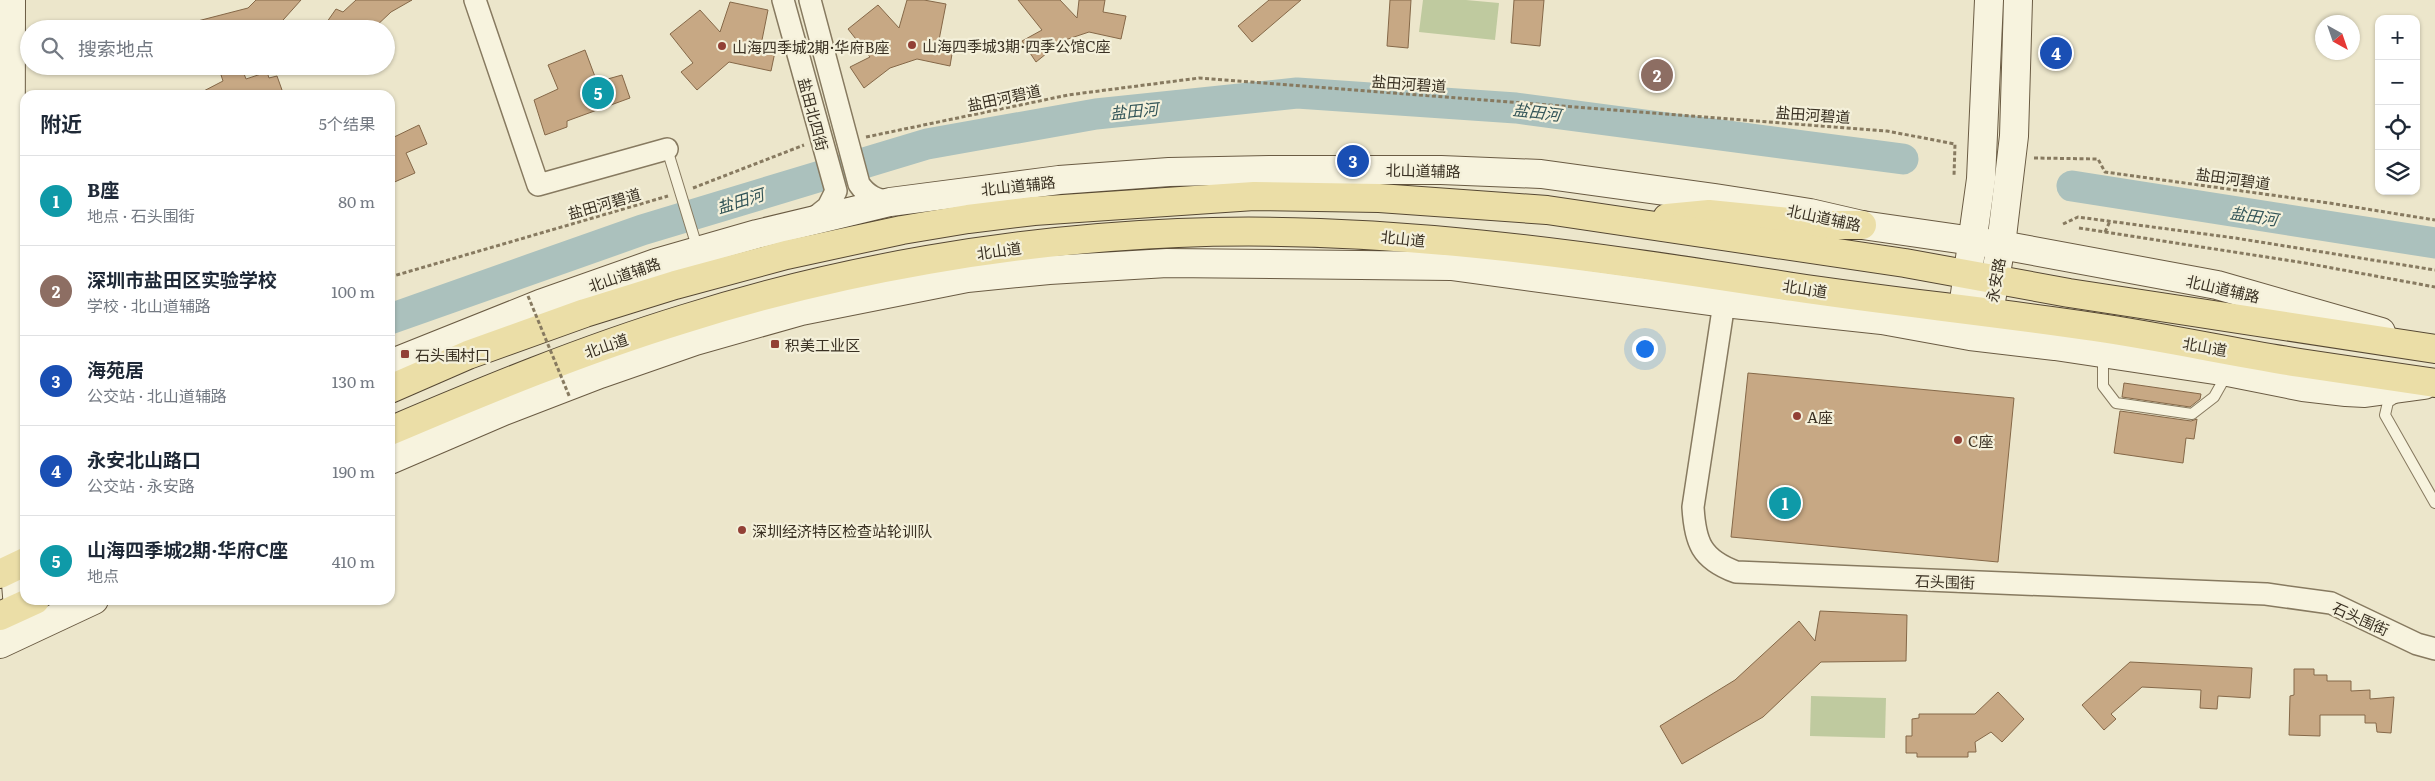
<!DOCTYPE html>
<html lang="zh">
<meta charset="utf-8">
<style>
:root{--surface:#fff;--page:#f6f6f7;--text:#1f2937;--muted:#747a83;--line:#e0e1e3;--accent:#2563eb}
body{margin:0;font-family:Literata,"Noto Sans SC",serif;background:var(--page);color:var(--text)}
.controls{position:absolute;right:15px;top:15px;display:grid;overflow:hidden;border-radius:10px;box-shadow:0 1px 4px #0004}
.controls button{width:45px;height:45px;display:grid;place-items:center;padding:0;border:0;border-bottom:1px solid var(--line);background:var(--surface);color:var(--text);font:25px sans-serif}
.compass{position:absolute;left:2315px;top:15px;width:45px;height:45px;border-radius:50%;background:var(--surface);box-shadow:0 1px 4px #0004;rotate:140deg}
.you{position:absolute;left:1644px;top:348px;width:18px;height:18px;margin:-12px;border:4px solid #fff;border-radius:50%;background:#1a73e8;box-shadow:0 0 0 8px #1a73e833}
.badge{display:grid;place-items:center;width:32px;height:32px;border-radius:50%;background:var(--accent);color:#fff;font-size:16px;font-weight:700}
.pin{position:absolute;translate:-50% -50%;border:2px solid #fff;box-shadow:0 1px 5px #0006}
.list{margin:0;padding:0;list-style:none}
h2{display:flex;justify-content:space-between;align-items:center;height:65px;margin:0;padding:0 20px;font-size:21px}
h2 small{font-size:16px;font-weight:400;color:var(--muted)}
.list li{display:grid;grid-template-columns:32px 1fr auto;gap:15px;align-items:center;box-sizing:border-box;height:90px;padding:0 20px;border-top:1px solid var(--line)}
.list b{display:block;font-size:19px;white-space:nowrap}
.list p{margin:0;font-size:16px;white-space:nowrap;color:var(--muted)}
.list em{font-size:16px;font-style:normal;color:var(--muted)}
.icon{flex:none;width:28px;height:28px;fill:none;stroke:currentColor;stroke-width:2;stroke-linecap:round;stroke-linejoin:round}
.map{position:relative;flex:none;width:2435px;height:781px;overflow:hidden}
.search{position:absolute;background:var(--surface);box-shadow:0 1px 4px #0004;left:20px;top:20px;width:375px;height:55px;display:flex;align-items:center;gap:12px;box-sizing:border-box;padding:0 18px;border-radius:28px;color:var(--muted);font-size:19px}
.panel{position:absolute;background:var(--surface);box-shadow:0 1px 4px #0004;left:20px;top:90px;width:375px;height:515px;border-radius:15px}
.map>svg:first-child{display:block}
</style>
<div class="map">
<svg width="2435" height="781" viewBox="0 0 2435 781">
<rect width="100%" height="100%" fill="#ece6cb"/>
<g fill="#bfca9f">
<path d="M 1423,0 L 1466,0 L 1499,3 L 1495,40 L 1419,32 Z"/>
<path d="M 1811,696 L 1886,698 L 1885,738 L 1810,736 Z"/>
</g>
<g fill="none" stroke-linecap="round" stroke-linejoin="round">
<g stroke="#abc1bd" stroke-width="31">
<path d="M 2072,186 L 2435,243"/>
<path d="M 390,319 L 642,230 L 927,144 L 1096,114 L 1297,93 L 1516,108 L 1903,159"/>
</g>
</g>
<g fill="#c7a884" stroke="#856848">
<path d="M 256,0 L 301,0 L 275,29 L 187,29 L 186,24 L 248,8 Z"/>
<path d="M 356,0 L 412,0 L 391,12 L 373,29 L 322,29 L 336,9 L 343,12 Z"/>
<path d="M 907,0 L 924,0 L 946,4 L 939,40 L 954,42 L 950,66 L 917,59 L 890,68 L 864,88 L 850,67 L 870,57 L 848,29 L 878,5 L 899,28 Z"/>
<path d="M 1018,0 L 1060,0 L 1077,18 L 1079,0 L 1105,0 L 1103,12 L 1126,16 L 1121,39 L 1089,32 L 1062,41 L 1036,62 L 1022,41 L 1042,30 Z"/>
<path d="M 1269,0 L 1301,0 L 1252,42 L 1238,26 Z"/>
<path d="M 1390,0 L 1411,0 L 1408,48 L 1387,46 Z"/>
<path d="M 1514,0 L 1544,0 L 1540,46 L 1511,43 Z"/>
<path d="M 730,2 L 768,10 L 761,45 L 776,47 L 771,71 L 729,62 L 697,90 L 681,72 L 693,63 L 670,34 L 700,10 L 720,32 Z"/>
<path d="M 585,50 L 597,82 L 622,75 L 630,98 L 567,121 L 567,127 L 545,135 L 534,100 L 558,89 L 548,65 Z"/>
<path d="M 241,66 L 246,79 L 267,72 L 269,78 L 277,76 L 282,90 L 277,92 L 278,95 L 196,95 L 223,81 L 221,75 Z"/>
<path d="M 419,125 L 427,144 L 406,153 L 415,173 L 390,184 L 390,139 Z"/>
<path d="M 1748,373 L 2014,398 L 1998,562 L 1731,537 Z"/>
<path d="M 2124,383 L 2201,394 L 2200,399 L 2190,407 L 2122,397 Z"/>
<path d="M 2120,411 L 2191,421 L 2197,419 L 2194,439 L 2186,438 L 2183,463 L 2114,453 Z"/>
<path d="M 1820,611 L 1907,615 L 1906,661 L 1821,662 L 1763,717 L 1682,764 L 1660,726 L 1735,680 L 1799,621 L 1815,641 Z"/>
<path d="M 2130,662 L 2252,668 L 2250,698 L 2218,696 L 2217,709 L 2200,708 L 2201,690 L 2142,687 L 2111,714 L 2116,719 L 2104,730 L 2082,705 Z"/>
<path d="M 2294,669 L 2314,669 L 2314,675 L 2327,675 L 2327,681 L 2351,681 L 2351,691 L 2370,690 L 2370,699 L 2394,697 L 2391,733 L 2377,732 L 2376,723 L 2365,723 L 2365,715 L 2320,715 L 2320,736 L 2289,735 L 2290,696 L 2294,695 Z"/>
<path d="M 1998,692 L 2024,719 L 2002,742 L 1991,732 L 1975,742 L 1976,752 L 1968,752 L 1968,757 L 1917,757 L 1917,753 L 1906,753 L 1906,736 L 1912,736 L 1912,719 L 1919,718 L 1919,714 L 1975,714 Z"/>
</g>
<g fill="none" stroke-linecap="round" stroke-linejoin="round">
<defs>
<g id="lane">
<path d="M 667,149 L 698,250"/>
<path d="M 2103,355 L 2103,386 L 2116,403 L 2192,414 L 2214,397 L 2227,374"/>
<path d="M 2398,396 L 2388,402 L 2385,415 L 2435,503"/>
</g>
<g id="street">
<path d="M 475,0 L 538,185 L 667,149"/>
<path d="M 783,0 L 836,191 L 828,207 L 813,219"/>
<path d="M 810,0 L 859,184 C 867,196 877,200 890,202"/>
<path d="M 1724,303 L 1693,507 C 1695,542 1701,559 1736,572 L 2266,594 L 2331,603 L 2417,644 L 2435,649"/>
</g>
<g id="secondary">
<path d="M 11,0 L 10,509 L 18,608"/>
<path d="M 1974,331 L 1989,312 L 2001,245 L 2014,136 L 2018,0"/>
<path d="M 1969,332 L 1963,308 L 1981,179 L 1989,0"/>
<path d="M 390,364 L 540,304 L 656,263 L 757,234 L 890,202 L 1059,180 L 1169,172 L 1269,170 L 1441,170 L 1541,174 L 1715,198 L 1810,213 L 1862,225 L 2001,245 L 2217,285 L 2381,332"/>
<path d="M 390,460 L 504,411 L 600,374 L 695,341 L 801,311 L 967,278 L 1049,270 L 1167,263 L 1451,266 L 1724,303 L 1882,320 L 1970,336 L 2055,346 L 2228,372 L 2303,387 L 2346,392 L 2365,393 L 2424,385"/>
<path d="M 0,644 L 94,600"/>
</g>
<g id="primary">
<path d="M 1667,218 L 1709,214 L 1819,225 L 1862,225"/>
<path d="M 390,389 L 468,355 L 585,313 L 675,285 L 786,255 L 902,230 L 968,219 L 1034,211 L 1254,196 L 1379,198 L 1547,210 L 1905,263 L 2069,293 L 2435,349"/>
<path d="M 390,431 C 486,390 583,350 684,319 C 842,269 1012,240 1178,233 C 1384,224 1590,256 1793,287 C 1893,302 1994,312 2094,327 C 2163,337 2231,352 2300,363 C 2345,370 2390,376 2435,383"/>
<path d="M 0,574 L 25,562"/>
<path d="M 0,616 L 35,600"/>
</g>
</defs>
<use href="#lane" stroke="#877a60" stroke-width="12"/>
<use href="#street" stroke="#877a60" stroke-width="24"/>
<use href="#secondary" stroke="#6a5b43" stroke-width="30"/>
<use href="#primary" stroke="#564833" stroke-width="30"/>
<g stroke="#877a60" stroke-width="3" stroke-dasharray="4 2.5" stroke-linecap="butt">
<path d="M 866,137 L 1068,95 L 1199,78 L 1887,131 L 1955,144 L 1954,176"/>
<path d="M 2034,158 L 2098,159 L 2105,172 L 2329,203 L 2435,220"/>
<path d="M 693,188 L 804,145"/>
<path d="M 2063,224 L 2078,217 L 2235,238 L 2435,270"/>
<path d="M 2079,228 L 2305,263 L 2435,287"/>
<path d="M 2105,232 L 2110,221"/>
<path d="M 390,277 L 668,196"/>
</g>
<use href="#lane" stroke="#f7f3de" stroke-width="10"/>
<use href="#street" stroke="#f7f3de" stroke-width="21"/>
<use href="#secondary" stroke="#f7f3de" stroke-width="28"/>
<use href="#primary" stroke="#ebdea7" stroke-width="28"/>
<path stroke="#877a60" stroke-width="3" stroke-dasharray="4 2.5" stroke-linecap="butt" d="M 528,296 L 570,398"/>
</g>
<g fill="#924035" stroke="#f4f0da" stroke-width="2">
<circle cx="912" cy="45" r="5"/>
<circle cx="722" cy="46" r="5"/>
<rect x="770" y="339" width="10" height="10" rx="2.5"/>
<rect x="400" y="349" width="10" height="10" rx="2.5"/>
<circle cx="1797" cy="416" r="5"/>
<circle cx="1958" cy="440" r="5"/>
<circle cx="742" cy="530" r="5"/>
</g>
<g text-anchor="middle" dominant-baseline="central" stroke-width="4.5" stroke-linejoin="round" paint-order="stroke">
<g font-size="15" fill="#393022" stroke="#f4f0da" text-anchor="start">
<text x="922" y="45">山海四季城3期·四季公馆C座</text>
<text x="732" y="46">山海四季城2期·华府B座</text>
<text x="785" y="344">积美工业区</text>
<text x="415" y="354">石头围村口</text>
<text x="1807" y="416">A座</text>
<text x="1968" y="440">C座</text>
<text x="752" y="530">深圳经济特区检查站轮训队</text>
</g>
<g font-size="15" fill="#393022" stroke="#f4f0da">
<text transform="translate(1409 83) rotate(4)">盐田河碧道</text>
<text transform="translate(1004 97) rotate(-12)">盐田河碧道</text>
<text transform="translate(814 114) rotate(75)">盐田北四街</text>
<text transform="translate(1813 114) rotate(4)">盐田河碧道</text>
<text transform="translate(1423 170) rotate(1)">北山道辅路</text>
<text transform="translate(2233 178) rotate(8)">盐田河碧道</text>
<text transform="translate(1018 185) rotate(-6)">北山道辅路</text>
<text transform="translate(604 203) rotate(-16)">盐田河碧道</text>
<text transform="translate(1824 217) rotate(12)">北山道辅路</text>
<text transform="translate(1403 238) rotate(6)">北山道</text>
<text transform="translate(999 250) rotate(-8)">北山道</text>
<text transform="translate(624 274) rotate(-19)">北山道辅路</text>
<text transform="translate(1995 280) rotate(-80)">永安路</text>
<text transform="translate(1805 288) rotate(9)">北山道</text>
<text transform="translate(2223 288) rotate(13)">北山道辅路</text>
<text transform="translate(606 345) rotate(-19)">北山道</text>
<text transform="translate(2205 346) rotate(10)">北山道</text>
<text transform="translate(1945 581) rotate(2)">石头围街</text>
<text transform="translate(2361 618) rotate(24)">石头围街</text>
</g>
<g font-size="16" font-style="italic" fill="#335558" stroke="#f4f0da">
<text transform="translate(1134 110) rotate(-6)">盐田河</text>
<text transform="translate(1537 111) rotate(7)">盐田河</text>
<text transform="translate(740 200) rotate(-17)">盐田河</text>
<text transform="translate(2254 215) rotate(9)">盐田河</text>
</g>
</g>
</svg>
<div class="controls">
<button>+</button>
<button>−</button>
<button><svg class="icon" aria-label="locate" viewBox="0 0 24 24"><circle cx="12" cy="12" r="6"/><path d="M12 2v4M12 18v4M2 12h4M18 12h4"/></svg></button>
<button><svg class="icon" aria-label="layers" viewBox="0 0 24 24"><path d="M12 4l9 5-9 5-9-5zM3 14l9 5 9-5"/></svg></button>
</div>
<svg class="compass" viewBox="-18 -18 36 36"><path d="M0-13l5 13h-10z" fill="#e53935"/><path d="M0 13l5-13h-10z" fill="#747a83"/></svg>
<div class="you"></div>
<div class="pin badge" style="left:1785px;top:503px;background:#0f9aa8">1</div>
<div class="pin badge" style="left:1657px;top:75px;background:#8d6e63">2</div>
<div class="pin badge" style="left:1353px;top:161px;background:#1a4fb4">3</div>
<div class="pin badge" style="left:2056px;top:53px;background:#1a4fb4">4</div>
<div class="pin badge" style="left:598px;top:93px;background:#0f9aa8">5</div>
<div class="search"><svg class="icon" aria-label="search" viewBox="0 0 24 24"><circle cx="10" cy="10" r="6"/><path d="M15 15l6 6"/></svg>搜索地点</div>
<section class="panel">
<h2>附近<small>5个结果</small></h2>
<ul class="list">
<li><span class="badge" style="background:#0f9aa8">1</span><div><b>B座</b><p>地点 · 石头围街</p></div><em>80 m</em></li>
<li><span class="badge" style="background:#8d6e63">2</span><div><b>深圳市盐田区实验学校</b><p>学校 · 北山道辅路</p></div><em>100 m</em></li>
<li><span class="badge" style="background:#1a4fb4">3</span><div><b>海苑居</b><p>公交站 · 北山道辅路</p></div><em>130 m</em></li>
<li><span class="badge" style="background:#1a4fb4">4</span><div><b>永安北山路口</b><p>公交站 · 永安路</p></div><em>190 m</em></li>
<li><span class="badge" style="background:#0f9aa8">5</span><div><b>山海四季城2期·华府C座</b><p>地点</p></div><em>410 m</em></li>
</ul>
</section>
</div>
